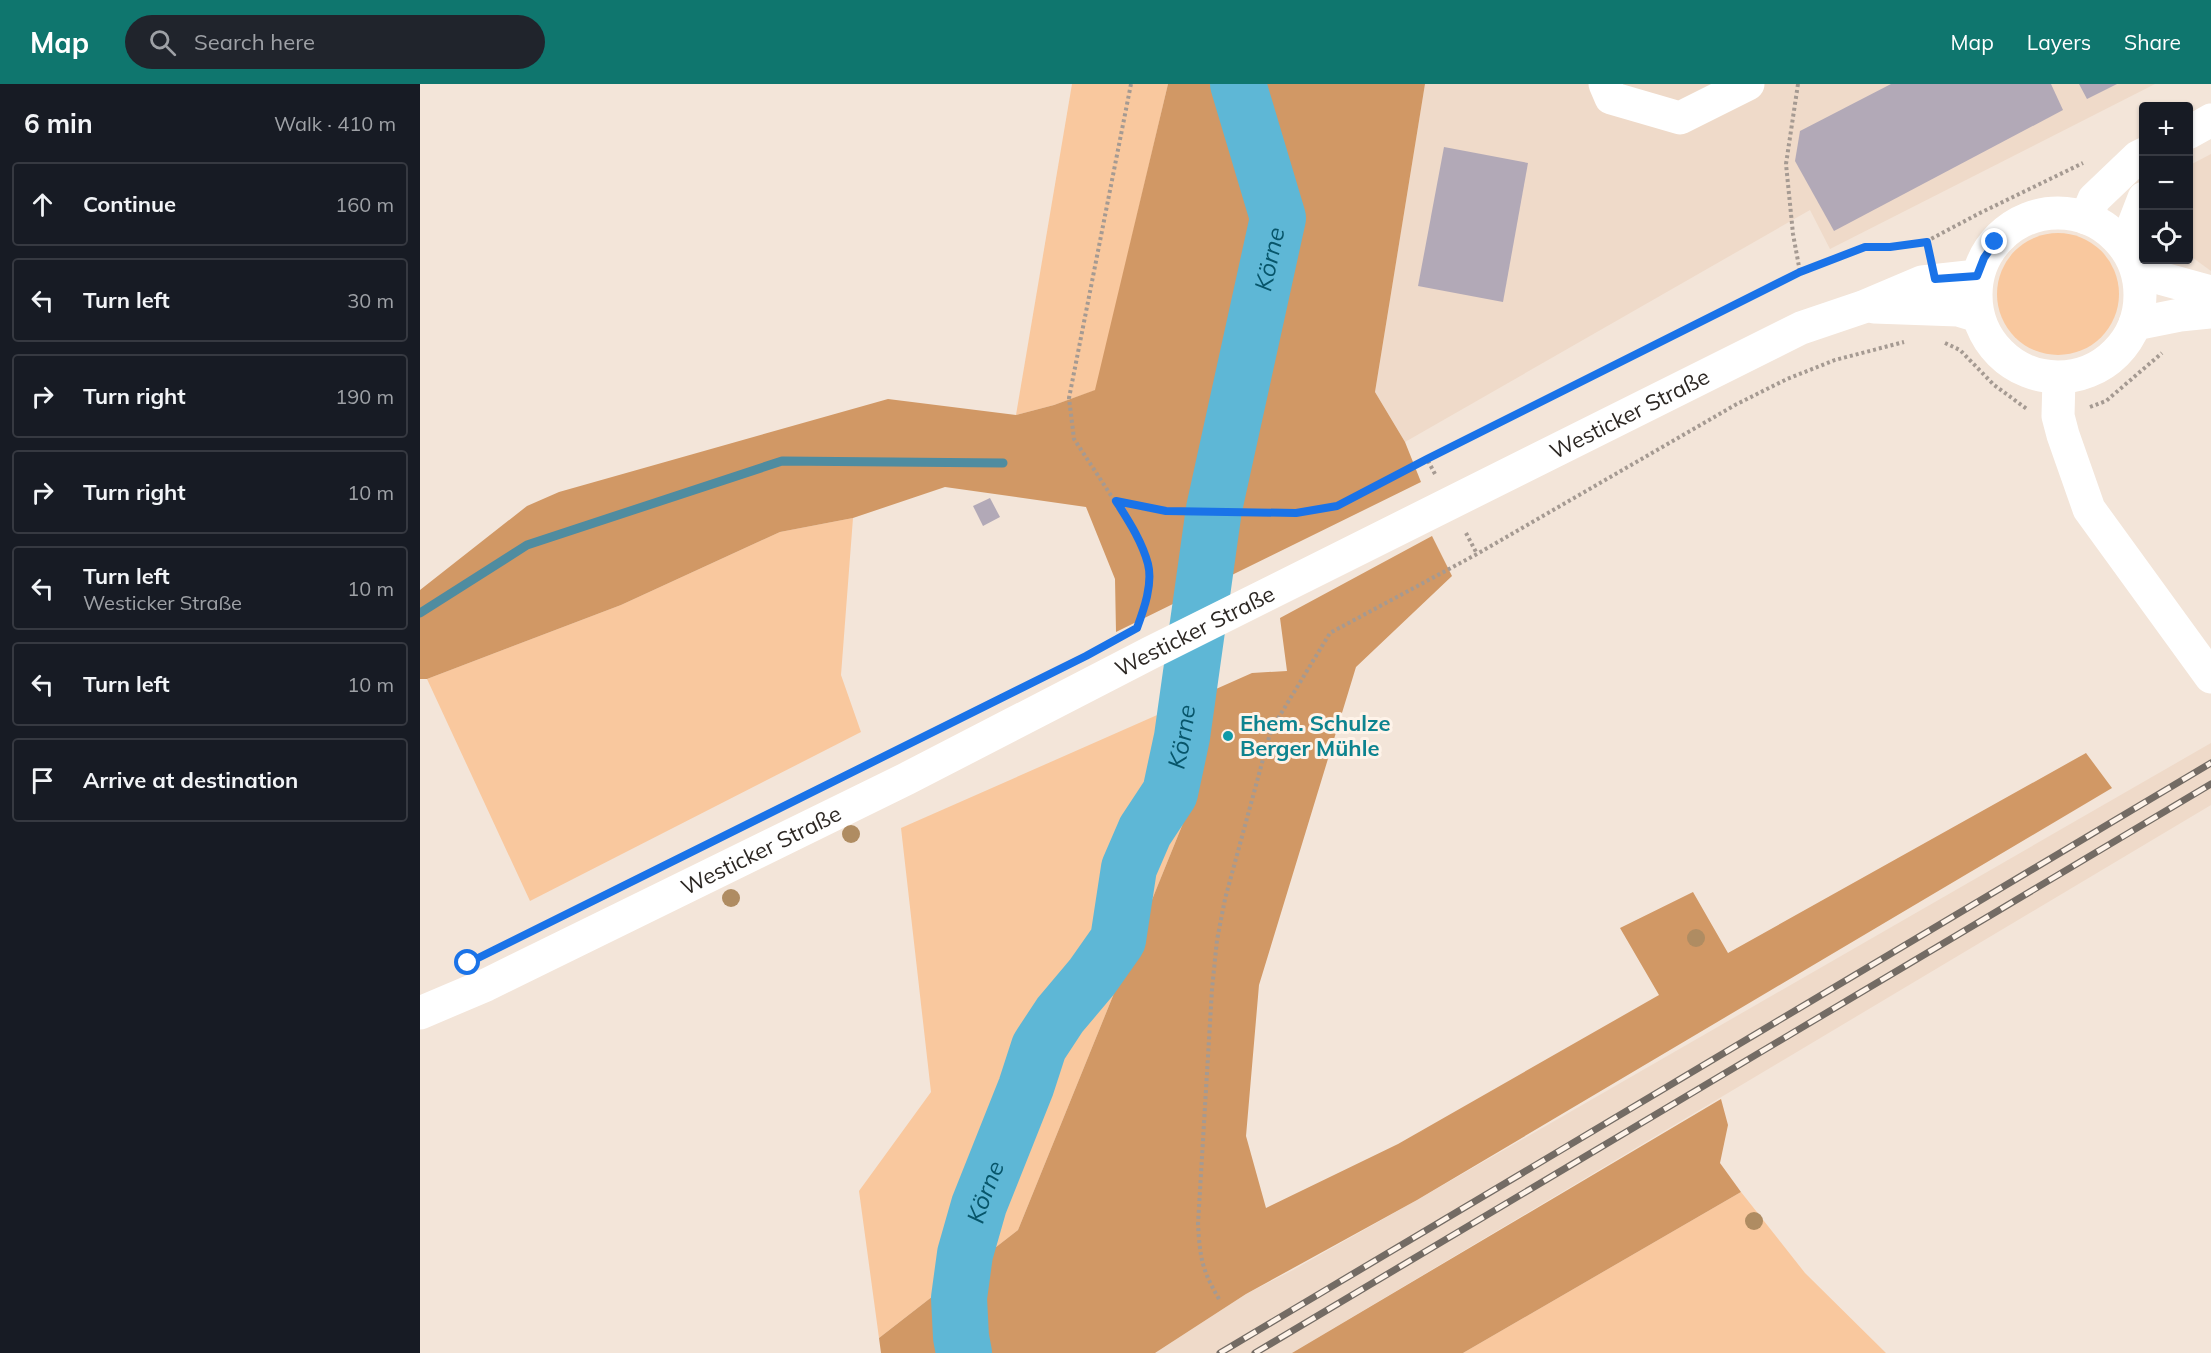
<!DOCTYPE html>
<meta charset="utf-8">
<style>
:root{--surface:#171b24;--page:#20242c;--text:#f1f3f6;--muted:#9ea1a6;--line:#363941;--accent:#0f766e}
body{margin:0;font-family:Mulish,sans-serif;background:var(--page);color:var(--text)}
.controls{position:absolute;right:18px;top:18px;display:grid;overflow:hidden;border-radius:6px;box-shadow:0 2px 4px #0004}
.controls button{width:54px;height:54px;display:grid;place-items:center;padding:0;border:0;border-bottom:2px solid var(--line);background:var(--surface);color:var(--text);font:30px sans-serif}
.stop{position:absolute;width:18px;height:18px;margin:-14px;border:4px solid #1a73e8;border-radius:50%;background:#fff}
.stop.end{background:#1a73e8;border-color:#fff;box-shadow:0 2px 6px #0008}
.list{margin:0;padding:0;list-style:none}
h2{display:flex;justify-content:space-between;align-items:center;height:78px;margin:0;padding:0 24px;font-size:26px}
h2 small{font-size:20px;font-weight:400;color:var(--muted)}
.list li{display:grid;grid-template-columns:39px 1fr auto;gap:18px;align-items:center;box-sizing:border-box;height:84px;margin:0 12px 12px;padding:0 12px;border:2px solid var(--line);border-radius:6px}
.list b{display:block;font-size:22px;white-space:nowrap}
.list p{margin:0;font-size:20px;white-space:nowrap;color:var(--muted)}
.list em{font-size:20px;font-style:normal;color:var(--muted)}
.icon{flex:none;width:33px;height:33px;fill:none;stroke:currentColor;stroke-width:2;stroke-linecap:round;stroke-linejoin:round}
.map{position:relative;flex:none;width:1791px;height:1269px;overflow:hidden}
header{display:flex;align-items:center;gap:36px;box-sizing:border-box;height:84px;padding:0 30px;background:var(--accent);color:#fff}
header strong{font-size:28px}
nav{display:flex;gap:33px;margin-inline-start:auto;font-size:21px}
.search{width:420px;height:54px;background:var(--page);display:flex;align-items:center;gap:15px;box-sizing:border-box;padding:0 21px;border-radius:33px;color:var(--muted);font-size:22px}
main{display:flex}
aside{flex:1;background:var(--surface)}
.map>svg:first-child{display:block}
</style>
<header>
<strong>Map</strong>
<div class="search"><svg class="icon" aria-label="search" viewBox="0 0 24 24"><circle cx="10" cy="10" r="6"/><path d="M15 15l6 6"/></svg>Search here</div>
<nav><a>Map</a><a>Layers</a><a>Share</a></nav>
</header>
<main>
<aside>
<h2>6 min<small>Walk · 410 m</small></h2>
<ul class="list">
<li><svg class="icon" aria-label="ahead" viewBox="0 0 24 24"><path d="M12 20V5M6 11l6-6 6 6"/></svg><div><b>Continue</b></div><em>160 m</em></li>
<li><svg class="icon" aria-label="left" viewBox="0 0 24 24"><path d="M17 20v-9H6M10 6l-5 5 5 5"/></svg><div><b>Turn left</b></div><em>30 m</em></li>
<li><svg class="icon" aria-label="right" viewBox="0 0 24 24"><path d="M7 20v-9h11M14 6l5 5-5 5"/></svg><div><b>Turn right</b></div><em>190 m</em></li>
<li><svg class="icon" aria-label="right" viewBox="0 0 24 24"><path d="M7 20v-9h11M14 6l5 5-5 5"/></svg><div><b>Turn right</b></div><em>10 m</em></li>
<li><svg class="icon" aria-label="left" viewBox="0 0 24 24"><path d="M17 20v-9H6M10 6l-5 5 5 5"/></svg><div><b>Turn left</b><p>Westicker Straße</p></div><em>10 m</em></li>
<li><svg class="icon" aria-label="left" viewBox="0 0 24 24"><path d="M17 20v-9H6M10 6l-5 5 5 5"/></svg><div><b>Turn left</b></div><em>10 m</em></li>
<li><svg class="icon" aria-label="arrive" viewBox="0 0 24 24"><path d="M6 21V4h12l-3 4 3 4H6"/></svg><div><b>Arrive at destination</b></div></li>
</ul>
</aside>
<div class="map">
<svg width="1791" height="1269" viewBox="0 0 1791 1269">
<rect width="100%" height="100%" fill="#f3e5d9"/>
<g fill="#efdac9">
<path d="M 1005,0 L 1735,0 L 1410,165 L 1390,126 L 985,358 L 955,308 Z"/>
<path d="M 1791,70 L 1791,187 L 1769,171 L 1768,82 Z"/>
<path d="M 1791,659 L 1791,721 L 872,1269 L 735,1269 L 826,1210 L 873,1186 L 997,1116 Z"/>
</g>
<g fill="#f9c89e">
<path d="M 652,0 L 748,0 L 676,306 L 634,321 L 596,331 Z"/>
<circle cx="1638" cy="210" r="61"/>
<path d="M 433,434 L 421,591 L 441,648 L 110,817 L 7,595 L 201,521 L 360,448 Z"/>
<path d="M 778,613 L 768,727 L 598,1146 L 459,1254 L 439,1107 L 511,1008 L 481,744 Z"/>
<path d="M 1321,1108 L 1385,1189 L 1466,1269 L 1043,1269 Z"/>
</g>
<g fill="#d19865">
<path d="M 748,0 L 1005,0 L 955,308 L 985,358 L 1001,398 L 696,548 L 695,495 L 666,423 L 525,403 L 433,434 L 360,448 L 201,521 L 7,595 L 0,595 L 0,506 L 107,422 L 139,408 L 468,315 L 596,331 L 634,321 L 675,306 Z"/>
<path d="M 1012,452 L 1032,492 L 936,583 L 839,901 L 826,1052 L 846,1124 L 978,1060 L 1239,911 L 1200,844 L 1273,808 L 1308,869 L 1666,669 L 1692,704 L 997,1116 L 826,1210 L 735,1269 L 461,1269 L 459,1254 L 598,1146 L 768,727 L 778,613 L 832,589 L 867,587 L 860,534 Z"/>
<path d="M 1301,1015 L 1308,1041 L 1300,1079 L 1321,1108 L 1043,1269 L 872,1269 Z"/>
</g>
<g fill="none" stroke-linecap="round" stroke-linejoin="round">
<path stroke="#4f8ca0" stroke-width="9" d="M 0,529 L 107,461 L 362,377 L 583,379"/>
<path stroke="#5eb7d6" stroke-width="56" id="s1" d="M 544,1269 L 541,1253 L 539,1214 L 545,1170 L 559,1121 L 606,1003 L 619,963 L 640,931 L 672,893 L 698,856 L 709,784 L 725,747 L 750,709 L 762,653 L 794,425 L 858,134 L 818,0"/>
</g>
<g fill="#b2a9b7">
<path d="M 1471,0 L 1631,0 L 1643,26 L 1414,147 L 1375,77 L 1380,47 Z"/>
<path d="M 1659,0 L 1697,0 L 1667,15 Z"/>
<path d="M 1024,63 L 1108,79 L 1083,218 L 998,202 Z"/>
<path d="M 570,414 L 580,433 L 563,442 L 553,422 Z"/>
</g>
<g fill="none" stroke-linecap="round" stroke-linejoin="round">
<g stroke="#a59a92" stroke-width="4" stroke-dasharray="3 3" stroke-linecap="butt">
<path d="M 711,0 L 649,314 L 654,355 L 717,451 L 728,481 L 727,514 L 719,538"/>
<path d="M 1378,0 L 1366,80 L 1373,150 L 1380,188 L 1445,163 L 1470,163 L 1507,157"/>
<path d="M 1508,164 L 1507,157 L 1560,129 L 1663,79"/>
<path d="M 1525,259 L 1540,266 L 1574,301 L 1607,325"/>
<path d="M 1670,323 L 1686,317 L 1742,269"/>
<path d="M 1015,390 L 1007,375 L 1380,188"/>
<path d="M 696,417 L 746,427 L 876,429 L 917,422 L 1007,375"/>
<path d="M 1046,449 L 1057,470"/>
<path d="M 799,1215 C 782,1186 780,1174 778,1140 L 792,905 L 797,856 L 805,815 L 851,646 L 910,549 L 1057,470 L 1315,321 L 1367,295 L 1415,276 L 1484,258"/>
</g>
<g stroke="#fff" stroke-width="33">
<path d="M 1185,0 L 1191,14 L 1260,34 L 1328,0"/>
<path d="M 1768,49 L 1791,36"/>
<circle cx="1638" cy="211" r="82"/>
<path d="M 1666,134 L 1674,115 L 1718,73 L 1724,70"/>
<path d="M 1705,163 L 1724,114"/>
<path d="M 1719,194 L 1736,193 L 1791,208"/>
<path d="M 1454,223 L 1538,226 L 1558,232"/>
<path d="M 1715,240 L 1760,231 L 1791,228"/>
<path d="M 1639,294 L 1638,332 L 1643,351 L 1669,425 L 1791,593"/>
<path id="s2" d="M 0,929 L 66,901 L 486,695 L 730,569 L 1381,244 L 1443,223 L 1502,198 L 1557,192"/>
</g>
<defs>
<g id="rail">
<path d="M 800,1269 L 1791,679"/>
<path d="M 835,1269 L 1791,700"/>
</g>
</defs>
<use href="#rail" stroke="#736b64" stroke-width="7"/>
<use href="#rail" stroke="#fef3e9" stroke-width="4.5" stroke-dasharray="14" stroke-linecap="butt"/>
</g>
<g fill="#af8c62">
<circle cx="431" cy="750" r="9"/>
<circle cx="311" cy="814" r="9"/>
<circle cx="1276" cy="854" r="9"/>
<circle cx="1334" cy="1137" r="9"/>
</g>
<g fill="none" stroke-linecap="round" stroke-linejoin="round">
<path stroke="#1a73e8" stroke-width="8" d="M 48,879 L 666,572 L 717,544 C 724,525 733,500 728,480 C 722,457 708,436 696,417 L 746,427 L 876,429 L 917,422 L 1007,375 L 1380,188 L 1445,163 L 1470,163 L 1507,158 L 1515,195 L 1557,192 L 1564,174 L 1575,158"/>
</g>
<circle fill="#0f9aa8" stroke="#fef3e9" stroke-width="2" cx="808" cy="652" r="6"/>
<g text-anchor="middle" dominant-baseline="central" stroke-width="6" stroke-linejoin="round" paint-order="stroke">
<g font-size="22" fill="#2c2723" stroke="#fef3e9">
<text stroke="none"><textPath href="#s2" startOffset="1350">Westicker Straße</textPath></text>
<text stroke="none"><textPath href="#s2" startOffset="864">Westicker Straße</textPath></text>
<text stroke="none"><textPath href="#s2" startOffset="378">Westicker Straße</textPath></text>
</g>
<g font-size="22" font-weight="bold" fill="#0d838f" stroke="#fef3e9" text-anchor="start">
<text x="820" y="639">Ehem. Schulze<tspan x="820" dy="25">Berger Mühle</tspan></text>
</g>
<g font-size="24" font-style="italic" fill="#07556a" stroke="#fef3e9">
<text stroke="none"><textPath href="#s1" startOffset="1155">Körne</textPath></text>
<text stroke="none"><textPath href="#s1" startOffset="669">Körne</textPath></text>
<text stroke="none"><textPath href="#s1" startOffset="165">Körne</textPath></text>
</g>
</g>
</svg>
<div class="controls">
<button>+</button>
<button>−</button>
<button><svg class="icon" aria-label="locate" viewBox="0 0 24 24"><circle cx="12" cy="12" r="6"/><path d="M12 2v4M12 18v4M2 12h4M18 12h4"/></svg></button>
</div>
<div class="stop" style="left:48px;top:879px"></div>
<div class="stop end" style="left:1575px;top:158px"></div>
</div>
</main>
